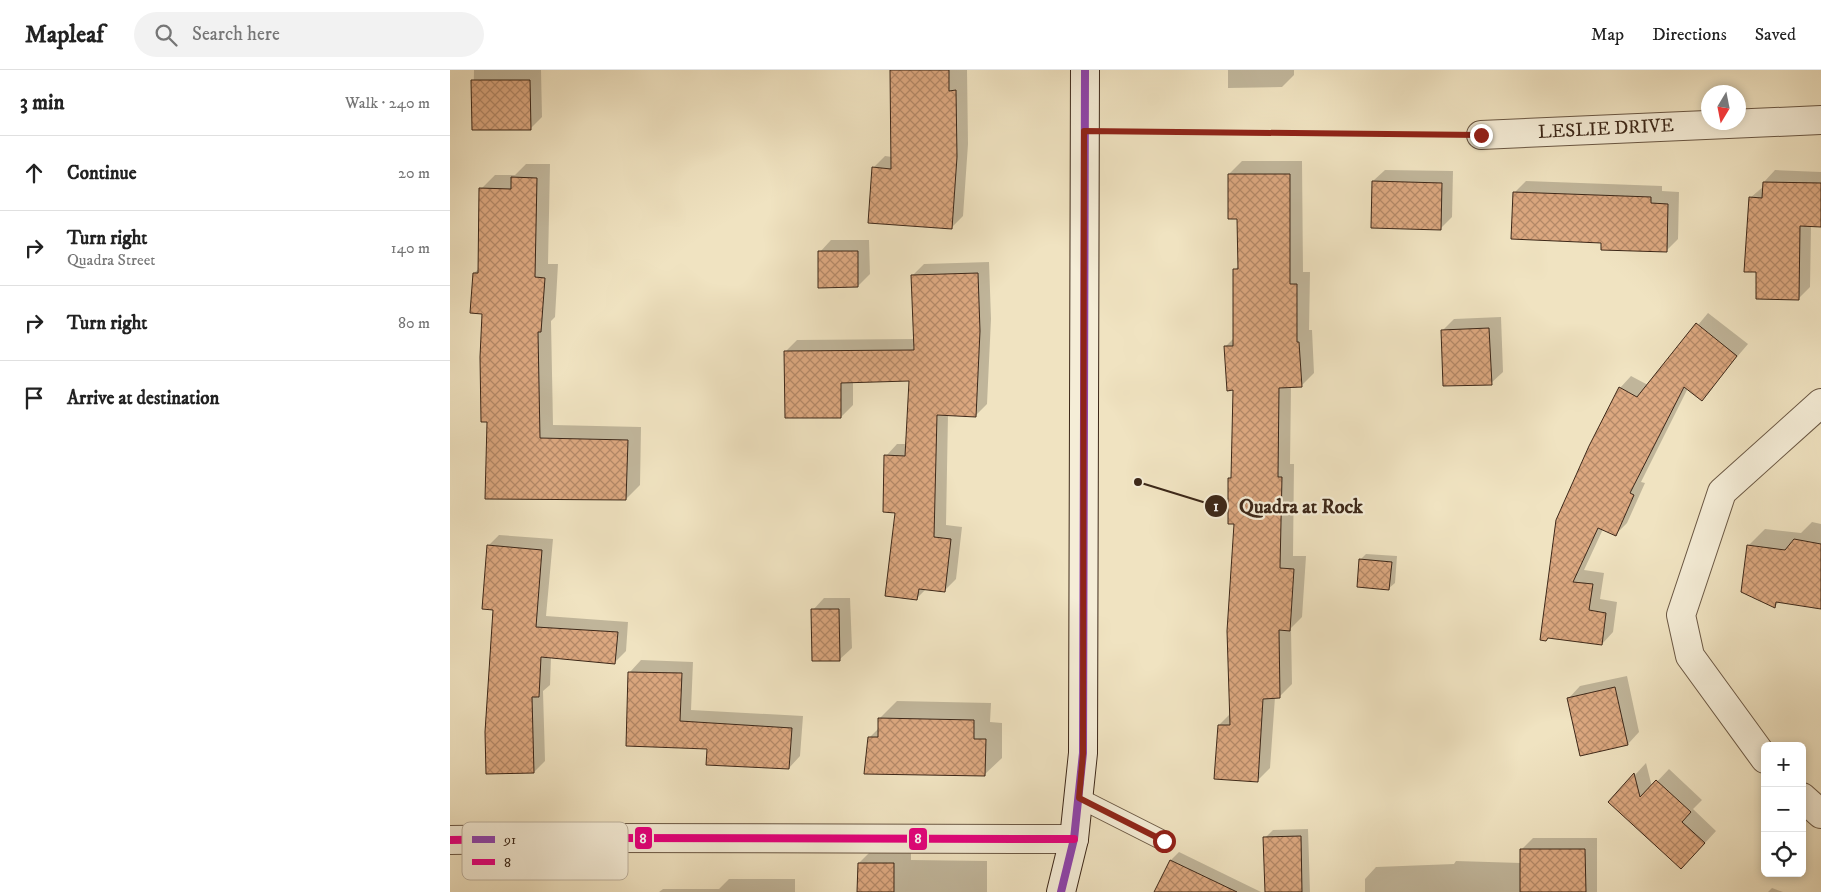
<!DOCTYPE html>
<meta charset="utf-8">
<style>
:root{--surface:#fff;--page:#f2f2f2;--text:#222;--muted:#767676;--line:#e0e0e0}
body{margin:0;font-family:"IM FELL DW Pica",serif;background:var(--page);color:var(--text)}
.controls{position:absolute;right:15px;bottom:15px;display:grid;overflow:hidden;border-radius:8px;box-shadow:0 2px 8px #0003}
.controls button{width:45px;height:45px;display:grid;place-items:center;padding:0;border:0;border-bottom:1px solid var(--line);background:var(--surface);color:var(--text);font:25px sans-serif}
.compass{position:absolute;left:1251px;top:15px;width:45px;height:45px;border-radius:50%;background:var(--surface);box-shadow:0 2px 8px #0003;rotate:190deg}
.stop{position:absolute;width:15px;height:15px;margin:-11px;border:4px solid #8f2418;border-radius:50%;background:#fff}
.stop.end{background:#8f2418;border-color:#fff;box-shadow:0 1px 5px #0008}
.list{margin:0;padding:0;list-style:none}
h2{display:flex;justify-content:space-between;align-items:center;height:65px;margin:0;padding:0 20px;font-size:21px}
h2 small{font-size:16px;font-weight:400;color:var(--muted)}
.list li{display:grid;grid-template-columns:32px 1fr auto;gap:15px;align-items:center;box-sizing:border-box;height:75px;padding:0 20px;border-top:1px solid var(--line)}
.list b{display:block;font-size:19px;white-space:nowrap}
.list p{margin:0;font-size:16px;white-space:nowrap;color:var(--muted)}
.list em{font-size:16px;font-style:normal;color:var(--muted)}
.icon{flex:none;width:28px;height:28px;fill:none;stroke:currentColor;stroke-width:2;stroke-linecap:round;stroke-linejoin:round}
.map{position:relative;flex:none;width:1371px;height:822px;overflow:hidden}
header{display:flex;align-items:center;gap:30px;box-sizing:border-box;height:70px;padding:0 25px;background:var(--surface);border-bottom:1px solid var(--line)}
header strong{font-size:24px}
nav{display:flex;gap:28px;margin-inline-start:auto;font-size:18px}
.search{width:350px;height:45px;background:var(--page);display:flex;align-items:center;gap:12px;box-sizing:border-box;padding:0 18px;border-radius:28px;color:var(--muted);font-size:19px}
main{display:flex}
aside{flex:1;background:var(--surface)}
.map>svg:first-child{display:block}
</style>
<header>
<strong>Mapleaf</strong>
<div class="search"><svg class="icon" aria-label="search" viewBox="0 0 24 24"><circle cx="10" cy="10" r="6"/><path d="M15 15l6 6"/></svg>Search here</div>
<nav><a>Map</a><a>Directions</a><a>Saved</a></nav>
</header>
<main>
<aside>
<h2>3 min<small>Walk · 240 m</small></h2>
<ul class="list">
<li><svg class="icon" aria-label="ahead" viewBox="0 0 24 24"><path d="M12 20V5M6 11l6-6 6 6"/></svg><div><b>Continue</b></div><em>20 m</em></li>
<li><svg class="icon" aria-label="right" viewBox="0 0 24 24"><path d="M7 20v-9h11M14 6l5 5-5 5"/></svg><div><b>Turn right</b><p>Quadra Street</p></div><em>140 m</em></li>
<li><svg class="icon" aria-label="right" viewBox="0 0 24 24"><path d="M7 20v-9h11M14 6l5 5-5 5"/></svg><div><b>Turn right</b></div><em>80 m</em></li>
<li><svg class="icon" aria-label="arrive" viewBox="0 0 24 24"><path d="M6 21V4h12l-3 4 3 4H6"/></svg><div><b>Arrive at destination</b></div></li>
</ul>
</aside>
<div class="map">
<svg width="1371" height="822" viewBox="0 0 1371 822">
<defs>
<pattern id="building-cross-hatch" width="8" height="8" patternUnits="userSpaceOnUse" patternTransform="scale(1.25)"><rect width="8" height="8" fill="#dca880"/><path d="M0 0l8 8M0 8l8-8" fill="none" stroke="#b48968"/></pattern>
</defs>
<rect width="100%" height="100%" fill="#f0e3c1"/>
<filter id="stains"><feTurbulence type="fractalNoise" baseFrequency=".004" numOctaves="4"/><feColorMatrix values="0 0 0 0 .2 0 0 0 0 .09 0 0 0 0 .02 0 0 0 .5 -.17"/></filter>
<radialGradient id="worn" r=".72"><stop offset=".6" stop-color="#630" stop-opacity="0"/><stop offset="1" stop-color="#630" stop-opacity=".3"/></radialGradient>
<g fill="#0003">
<path d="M 24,0 L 91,0 L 92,47 L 80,59 L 23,59 Z"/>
<path d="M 441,0 L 517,0 L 518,74 L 513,146 L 501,158 L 423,98 L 435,86 L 442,87 Z"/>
<path d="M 778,0 L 844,0 L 844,5 L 832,17 L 778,18 Z"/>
<path d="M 792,91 L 852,91 L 853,202 L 860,202 L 859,260 L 862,260 L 864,303 L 851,316 L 841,316 L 840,394 L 844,394 L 843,486 L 856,486 L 852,547 L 841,558 L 842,614 L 829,627 L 825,627 L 820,698 L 807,711 L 769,655 L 781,643 L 785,453 L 780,408 L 783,405 L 784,319 L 775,277 L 785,267 L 785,200 L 789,195 L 789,148 L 779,104 Z"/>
<path d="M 76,94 L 100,94 L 98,194 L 108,194 L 105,247 L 101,251 L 103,355 L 191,357 L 190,415 L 176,429 L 38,350 L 33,243 L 24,203 L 30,198 L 31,119 L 45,105 L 65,105 Z"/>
<path d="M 935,100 L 1003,101 L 1002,147 L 990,159 L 923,111 Z"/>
<path d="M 1325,100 L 1371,102 L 1371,155 L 1361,155 L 1360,217 L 1349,228 L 1307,201 L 1300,128 L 1314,116 L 1314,112 Z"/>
<path d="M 1076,111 L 1212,116 L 1212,121 L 1229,122 L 1228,169 L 1216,181 L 1152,172 L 1064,123 Z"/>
<path d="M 381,170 L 419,170 L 420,204 L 408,216 L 370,182 Z"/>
<path d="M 539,192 L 541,249 L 537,334 L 525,346 L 498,344 L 496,455 L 512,457 L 506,509 L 494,521 L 476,519 L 467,528 L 436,386 L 447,374 L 457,374 L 460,310 L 403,311 L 403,335 L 391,347 L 335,282 L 347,270 L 465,269 L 462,206 L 474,194 Z"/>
<path d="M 1258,243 L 1298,274 L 1251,329 L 1238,318 L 1191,412 L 1195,413 L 1177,453 L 1166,464 L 1153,459 L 1134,500 L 1154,503 L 1150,529 L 1167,532 L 1163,562 L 1152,574 L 1099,567 L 1096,570 L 1170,318 L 1181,306 L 1198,315 Z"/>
<path d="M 1051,247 L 1053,302 L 1041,313 L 992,261 L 1004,249 Z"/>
<path d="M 1362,452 L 1371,454 L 1371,537 L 1330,531 L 1325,536 L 1298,476 L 1315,459 L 1351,463 Z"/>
<path d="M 49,465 L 103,469 L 96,546 L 178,552 L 176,581 L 165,592 L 101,587 L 100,615 L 93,621 L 95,691 L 84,702 L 44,539 L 38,476 Z"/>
<path d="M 916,484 L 947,486 L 945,513 L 939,518 L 911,489 Z"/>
<path d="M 374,528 L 400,528 L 402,578 L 390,589 L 363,540 Z"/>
<path d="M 191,590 L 243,592 L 241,640 L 353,646 L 350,686 L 339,698 L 258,678 L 177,675 L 180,602 Z"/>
<path d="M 1177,606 L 1189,662 L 1178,674 L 1119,628 L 1130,616 Z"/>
<path d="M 447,631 L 541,633 L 540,652 L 552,653 L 552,688 L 535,704 L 419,668 L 429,658 L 430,648 Z"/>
<path d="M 1196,693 L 1202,717 L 1219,699 L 1252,730 L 1243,739 L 1266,761 L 1243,786 L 1160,732 Z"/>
<path d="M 858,759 L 860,822 L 816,822 L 815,768 L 823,760 Z"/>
<path d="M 1083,768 L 1147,768 L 1147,822 L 915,822 L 915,809 L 926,797 L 1004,794 L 1006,791 L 1071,793 L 1071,780 Z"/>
<path d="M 426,776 L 461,777 L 461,790 L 537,791 L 537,822 L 409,822 L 409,793 Z"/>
<path d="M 729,782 L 811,822 L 706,822 L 721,790 Z"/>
<path d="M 279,809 L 345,809 L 345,822 L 209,822 L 213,819 L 269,819 Z"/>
<path d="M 1322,818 L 1333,822 L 1318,822 Z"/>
</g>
<g fill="url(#building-cross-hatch)" stroke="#3d2819">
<path d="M 440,0 L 499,0 L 499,21 L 506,20 L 507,87 L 502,159 L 418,153 L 422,97 L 441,99 Z"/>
<path d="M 21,10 L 80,10 L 81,60 L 22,60 Z"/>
<path d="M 778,104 L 840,104 L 840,214 L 847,214 L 847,272 L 849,272 L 852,317 L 829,318 L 828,407 L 832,407 L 830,498 L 844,499 L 840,561 L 829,560 L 830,628 L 813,629 L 808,712 L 764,709 L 768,655 L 780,655 L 777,561 L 784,454 L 778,454 L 778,408 L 781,408 L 783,320 L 777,321 L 774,276 L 783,276 L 783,199 L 788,199 L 787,149 L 778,149 Z"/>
<path d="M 61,107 L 87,108 L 85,207 L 95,208 L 91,262 L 88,262 L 90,368 L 178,370 L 176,430 L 35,429 L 37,352 L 31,352 L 30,287 L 32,244 L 20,243 L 23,203 L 28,203 L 29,118 L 61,119 Z"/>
<path d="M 922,111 L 992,113 L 991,160 L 921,158 Z"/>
<path d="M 1313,112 L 1371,113 L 1371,157 L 1350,156 L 1349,230 L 1306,229 L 1306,202 L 1294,202 L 1299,127 L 1312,128 Z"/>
<path d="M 1063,122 L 1201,127 L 1201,133 L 1218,134 L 1217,182 L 1151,180 L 1151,173 L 1061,169 Z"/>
<path d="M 368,181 L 408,181 L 408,217 L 368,218 Z"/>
<path d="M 528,203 L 530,261 L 526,347 L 487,345 L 484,467 L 501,469 L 495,522 L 469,519 L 467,530 L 435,526 L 445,443 L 433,442 L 434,385 L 455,386 L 459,311 L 391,313 L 391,348 L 335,348 L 334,281 L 464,280 L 461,205 Z"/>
<path d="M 1246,253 L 1287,286 L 1252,331 L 1234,317 L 1180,423 L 1184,425 L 1166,466 L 1148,458 L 1123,512 L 1143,514 L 1139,540 L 1156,543 L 1152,575 L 1098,568 L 1096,571 L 1090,570 L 1106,450 L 1139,376 L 1169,317 L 1187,327 Z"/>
<path d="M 1039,258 L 1042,315 L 993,316 L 991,260 Z"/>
<path d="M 1344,469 L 1371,474 L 1371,539 L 1326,532 L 1325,538 L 1291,522 L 1297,475 L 1335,480 Z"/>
<path d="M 37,475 L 92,480 L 86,557 L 168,562 L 165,594 L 91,587 L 89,627 L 82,627 L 84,703 L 36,704 L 35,662 L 43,540 L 32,539 Z"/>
<path d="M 909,489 L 942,492 L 939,520 L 907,517 Z"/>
<path d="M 361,539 L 389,539 L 390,591 L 362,591 Z"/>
<path d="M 178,602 L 232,603 L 230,651 L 342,658 L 339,699 L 256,695 L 257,679 L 176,676 Z"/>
<path d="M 1165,617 L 1178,675 L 1130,686 L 1117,628 Z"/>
<path d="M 428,648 L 524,650 L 524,669 L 536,669 L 535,706 L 414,704 L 418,667 L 428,667 Z"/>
<path d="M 1184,703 L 1190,727 L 1206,710 L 1241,742 L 1232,752 L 1255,773 L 1231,799 L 1158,732 Z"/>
<path d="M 851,766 L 852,822 L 815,822 L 813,767 Z"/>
<path d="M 1070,779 L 1135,779 L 1136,822 L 1070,822 Z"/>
<path d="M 720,790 L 787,822 L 704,822 Z"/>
<path d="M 408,793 L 444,793 L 444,822 L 407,822 Z"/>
</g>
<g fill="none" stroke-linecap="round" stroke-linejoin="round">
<defs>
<path id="lane" d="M 629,728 L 714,771"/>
<g id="street">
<path d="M 1031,65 L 1371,50"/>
<path d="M 1315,689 L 1240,586 L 1231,545 L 1272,422 L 1371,333"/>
<path d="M 1352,727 L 1371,744"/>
<path d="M 0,770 L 153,768 L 624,769"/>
</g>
<path id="secondary" d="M 611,822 L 624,769 L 633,683 L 635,0"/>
</defs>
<use href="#lane" stroke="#6a5743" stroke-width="21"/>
<use href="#street" stroke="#6a5743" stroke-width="30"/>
<use href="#secondary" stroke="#3d2819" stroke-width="30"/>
<path stroke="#3d2819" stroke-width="3" stroke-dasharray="4 2.5" stroke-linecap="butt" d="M 664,61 L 1000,64"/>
<use href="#lane" stroke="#f5edd7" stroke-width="19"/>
<use href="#street" stroke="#f5edd7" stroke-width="28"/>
<use href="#secondary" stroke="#f5edd7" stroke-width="28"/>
<defs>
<path id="bus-1" d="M 611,822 L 624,769 L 633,683 L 635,0"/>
<path id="bus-2" d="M 0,770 L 153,768 L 624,769"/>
</defs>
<use href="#bus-1" stroke="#f5edd7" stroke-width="11"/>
<use href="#bus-2" stroke="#f5edd7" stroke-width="11"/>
<use href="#bus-1" stroke="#8e44ad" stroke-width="8"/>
<use href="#bus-2" stroke="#e5007d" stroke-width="8"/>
</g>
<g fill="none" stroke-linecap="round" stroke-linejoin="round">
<path stroke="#8f2418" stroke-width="6" d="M 714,771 L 629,728 L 633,684 L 634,61 L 1031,65"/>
</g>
<g text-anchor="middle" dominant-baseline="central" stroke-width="4.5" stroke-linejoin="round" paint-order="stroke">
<g font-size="19" fill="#3d2819" stroke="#f5edd7">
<text transform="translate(1156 59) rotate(-3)">LESLIE DRIVE</text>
</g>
</g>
<rect x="12" y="752" width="166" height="58" rx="8" fill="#f5edd7" stroke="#beb29e" stroke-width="1"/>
<rect x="22" y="766" width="23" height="7" fill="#8e44ad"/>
<rect x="22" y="789" width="23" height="6" fill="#e5007d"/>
<g font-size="14" fill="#3d2819">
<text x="54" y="774">91</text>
<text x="54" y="797">8</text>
</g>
<path fill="none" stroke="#3d2819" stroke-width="2" d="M688 412L766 436"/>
<g fill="#3d2819" stroke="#f5edd7" stroke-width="2">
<circle cx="688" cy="412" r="5"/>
<circle cx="766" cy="436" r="12"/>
</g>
<g font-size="15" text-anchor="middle" font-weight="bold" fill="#fff">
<text x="766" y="441">1</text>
</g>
<g font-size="20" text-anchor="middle" font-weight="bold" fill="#3d2819" stroke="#f5edd7" stroke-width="4.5" stroke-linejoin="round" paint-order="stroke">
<text x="851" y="443">Quadra at Rock</text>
</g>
<g stroke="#f5edd7" stroke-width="2">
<rect x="184" y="756" width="19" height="24" rx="5" fill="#e5007d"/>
<rect x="458" y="757" width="20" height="24" rx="5" fill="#e5007d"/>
</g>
<g font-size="14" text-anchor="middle" font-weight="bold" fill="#fff">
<text x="193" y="773">8</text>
<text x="468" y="773">8</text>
</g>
<rect width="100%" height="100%" filter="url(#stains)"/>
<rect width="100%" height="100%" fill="url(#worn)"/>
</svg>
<div class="controls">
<button>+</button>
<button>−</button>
<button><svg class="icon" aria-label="locate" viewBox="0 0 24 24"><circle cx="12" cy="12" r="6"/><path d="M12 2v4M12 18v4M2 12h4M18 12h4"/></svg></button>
</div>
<svg class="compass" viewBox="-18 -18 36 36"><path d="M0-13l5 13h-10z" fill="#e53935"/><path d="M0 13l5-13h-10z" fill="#767676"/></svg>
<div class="stop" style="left:714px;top:771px"></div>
<div class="stop end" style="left:1031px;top:65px"></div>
</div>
</main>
